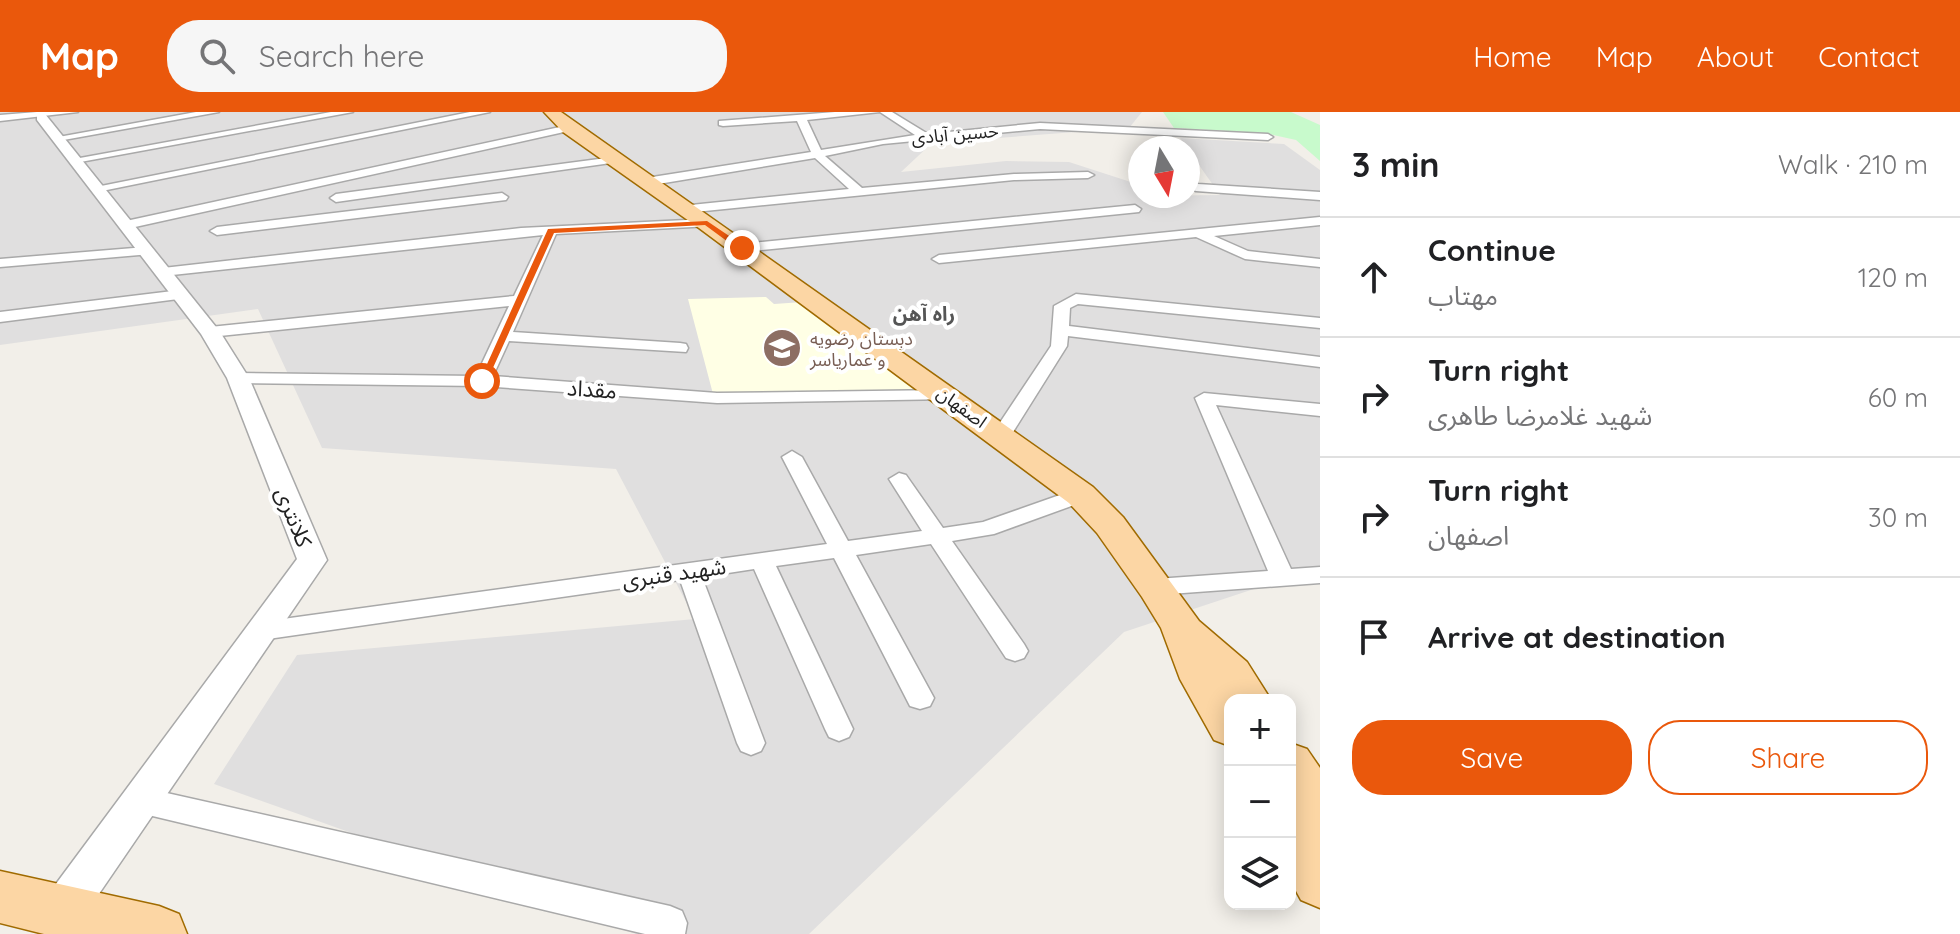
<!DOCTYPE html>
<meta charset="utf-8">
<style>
:root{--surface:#fff;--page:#f6f6f6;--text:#202124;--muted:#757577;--line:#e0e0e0;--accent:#ea580c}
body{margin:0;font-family:Quicksand,"Noto Sans Arabic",sans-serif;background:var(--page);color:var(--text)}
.controls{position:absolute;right:24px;bottom:24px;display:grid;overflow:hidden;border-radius:16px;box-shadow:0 4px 20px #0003}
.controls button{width:72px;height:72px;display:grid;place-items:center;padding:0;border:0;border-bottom:2px solid var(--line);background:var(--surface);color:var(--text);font:40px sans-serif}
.compass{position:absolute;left:1128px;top:24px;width:72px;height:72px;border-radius:50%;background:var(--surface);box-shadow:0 4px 20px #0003;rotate:170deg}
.stop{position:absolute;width:24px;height:24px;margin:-18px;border:6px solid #ea580c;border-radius:50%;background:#fff}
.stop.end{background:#ea580c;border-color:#fff;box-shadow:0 2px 8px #0008}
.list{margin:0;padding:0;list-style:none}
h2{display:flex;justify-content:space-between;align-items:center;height:104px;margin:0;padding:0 32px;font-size:34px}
h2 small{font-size:26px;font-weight:400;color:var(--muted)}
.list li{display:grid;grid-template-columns:52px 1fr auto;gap:24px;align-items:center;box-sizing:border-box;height:120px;padding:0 32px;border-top:2px solid var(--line)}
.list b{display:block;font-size:30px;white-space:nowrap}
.list p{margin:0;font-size:26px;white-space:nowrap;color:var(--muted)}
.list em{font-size:26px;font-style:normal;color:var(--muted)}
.actions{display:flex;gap:16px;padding:24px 32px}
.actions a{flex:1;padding:18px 0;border:2px solid var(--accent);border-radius:32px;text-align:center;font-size:28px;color:var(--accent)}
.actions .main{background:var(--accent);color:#fff}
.icon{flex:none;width:44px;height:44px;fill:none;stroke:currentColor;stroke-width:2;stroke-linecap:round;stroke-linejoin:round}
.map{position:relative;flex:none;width:1320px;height:822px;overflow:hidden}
header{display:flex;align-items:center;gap:48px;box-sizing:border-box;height:112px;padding:0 40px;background:var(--accent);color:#fff}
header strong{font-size:38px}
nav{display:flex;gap:44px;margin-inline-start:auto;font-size:28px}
.search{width:560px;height:72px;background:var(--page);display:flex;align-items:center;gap:20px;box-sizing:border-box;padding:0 28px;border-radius:32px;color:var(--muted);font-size:30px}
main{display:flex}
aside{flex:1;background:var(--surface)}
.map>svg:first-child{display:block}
</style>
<header>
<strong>Map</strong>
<div class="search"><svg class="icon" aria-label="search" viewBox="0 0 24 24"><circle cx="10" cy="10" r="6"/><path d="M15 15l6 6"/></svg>Search here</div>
<nav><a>Home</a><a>Map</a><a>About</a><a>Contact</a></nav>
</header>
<main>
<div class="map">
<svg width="1320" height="822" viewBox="0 0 1320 822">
<rect width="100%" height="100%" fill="#f2efe9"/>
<path fill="#e0dfdf" d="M 0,0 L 1142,0 L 1129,16 L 932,31 L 901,60 L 1006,49 L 1069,50 L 1140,73 L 1140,84 L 1220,83 L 1180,26 L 1284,32 L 1320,58 L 1320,455 L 1124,520 L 809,822 L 636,822 L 214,672 L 297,543 L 695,507 L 616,357 L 322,336 L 258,197 L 0,233 Z"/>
<path fill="#ffffe5" d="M 766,185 L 774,192 L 803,190 L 919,280 L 713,282 L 688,187 Z"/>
<path fill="#c8facc" d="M 1163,0 L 1291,0 L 1320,13 L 1320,49 L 1296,28 L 1265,21 L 1174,16 Z"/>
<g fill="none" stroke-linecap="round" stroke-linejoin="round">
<defs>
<g id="minor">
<path d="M 37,0 L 78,0 L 0,9 L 0,3 Z"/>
<path d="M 196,0 L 219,0 L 58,29 L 53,26 Z"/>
<path d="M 331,0 L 353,0 L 75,51 L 69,48 Z"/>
<path d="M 470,0 L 490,0 L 97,80 L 91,76 Z"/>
<path d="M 835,0 L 892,0 L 928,22 L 1040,11 L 1268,22 L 1273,25 L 1268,28 L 1040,17 L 883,32 L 825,44 L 862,76 L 1014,62 L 1088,60 L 1094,63 L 1088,66 L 1014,68 L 685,101 L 681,100 L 681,94 L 849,77 L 815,46 L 646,74 L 640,70 L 646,66 L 811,40 L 797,9 L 723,14 L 719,13 L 719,9 ZM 880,0 L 915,23 L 821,38 L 807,8 Z"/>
<path d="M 569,13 L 573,14 L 573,18 L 126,117 L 119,113 L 126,109 Z"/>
<path d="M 614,45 L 620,48 L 618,50 L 336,90 L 330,86 L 336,82 Z"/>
<path d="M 1188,67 L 1198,72 L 1320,80 L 1320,88 L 1196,79 L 1188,76 Z"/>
<path d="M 502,81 L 508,85 L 506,88 L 217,123 L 210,119 L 217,115 Z"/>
<path d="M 1135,93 L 1141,97 L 1139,100 L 742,140 L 735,136 L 742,132 Z"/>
<path d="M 1320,105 L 1320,113 L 1214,124 L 1248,139 L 1320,147 L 1320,155 L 1245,147 L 1196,125 L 939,151 L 932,147 L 939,143 Z"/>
<path d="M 707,107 L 712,108 L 712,114 L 556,122 L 513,220 L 680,231 L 686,232 L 688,236 L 686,240 L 509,229 L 493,264 L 717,281 L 946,278 L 952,279 L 955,283 L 952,287 L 717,291 L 482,274 L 238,271 L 229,266 L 238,261 L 476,264 L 509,194 L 210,225 L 202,220 L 210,215 L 514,184 L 543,123 L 163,164 L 156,160 L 163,156 L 521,116 Z"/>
<path d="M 146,135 L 151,136 L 151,142 L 0,155 L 0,147 Z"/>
<path d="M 181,178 L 186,180 L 186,186 L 0,210 L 0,200 Z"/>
<path d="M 1076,182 L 1320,206 L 1320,216 L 1078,192 L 1070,196 L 1069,214 L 1320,245 L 1320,255 L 1068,224 L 1067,234 L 1008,328 L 994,328 L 991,324 L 1051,234 L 1054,194 Z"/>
<path d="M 1204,281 L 1320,292 L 1320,304 L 1216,293 L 1291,457 L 1320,455 L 1320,471 L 1156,483 L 1148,481 L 1144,475 L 1148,469 L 1156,467 L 1268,459 L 1195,286 Z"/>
<path d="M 792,339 L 802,345 L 848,429 L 922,419 L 889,367 L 899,361 L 906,363 L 943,416 L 983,410 L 1074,378 L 1088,378 L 1092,383 L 1088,388 L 994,422 L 952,429 L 1024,532 L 1028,539 L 1024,546 L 1015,549 L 1006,546 L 931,432 L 856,443 L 934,586 L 930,594 L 920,597 L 910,594 L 834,446 L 776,454 L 853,617 L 849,625 L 839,629 L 829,625 L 825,617 L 754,457 L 702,465 L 765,631 L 761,639 L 751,643 L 741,639 L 737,631 L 680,468 L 261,528 L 252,526 L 248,519 L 252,512 L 261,510 L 827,432 L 782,345 Z"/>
<path d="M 140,675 L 670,794 L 682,799 L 687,811 L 685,822 L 645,822 L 140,701 L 129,697 L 125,688 L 129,679 Z"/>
</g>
<path id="tertiary" d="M 37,2 L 45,2 L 220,220 L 249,266 L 327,448 L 77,814 L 62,820 L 47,814 L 41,799 L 47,784 L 297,447 L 227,266 L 201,222 L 37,8 Z"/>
<g id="primary">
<path d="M 544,0 L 561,0 L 1093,375 L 1123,405 L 1199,509 L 1247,550 L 1271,588 L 1230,588 L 1230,634 L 1214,628 L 1180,567 L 1161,516 L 1142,485 L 1097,421 L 1069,391 L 699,116 L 563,20 Z"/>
<path d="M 1290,631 L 1307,637 L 1320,656 L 1320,796 L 1301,788 L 1290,768 Z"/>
<path d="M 0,759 L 159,794 L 179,802 L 187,822 L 44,822 L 0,811 Z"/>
</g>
</defs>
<use href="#minor" stroke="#a9a9a9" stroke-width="3"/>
<use href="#tertiary" stroke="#a9a9a9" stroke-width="3"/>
<use href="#primary" stroke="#a06b00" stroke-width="3"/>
<use href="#minor" fill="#fff" fill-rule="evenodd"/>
<use href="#tertiary" fill="#fff" fill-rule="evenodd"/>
<use href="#primary" fill="#fcd6a4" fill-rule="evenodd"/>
</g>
<path fill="#ea580c" d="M 707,109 L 744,134 L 744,138 L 739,138 L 705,113 L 554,121 L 487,269 L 478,272 L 548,117 Z"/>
<defs>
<symbol id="school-disc" viewBox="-11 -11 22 22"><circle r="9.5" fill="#8d6e63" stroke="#fff"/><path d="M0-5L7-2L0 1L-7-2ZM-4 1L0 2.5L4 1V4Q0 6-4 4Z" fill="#fff"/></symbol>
</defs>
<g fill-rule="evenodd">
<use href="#school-disc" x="760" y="214" width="44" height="44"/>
</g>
<g text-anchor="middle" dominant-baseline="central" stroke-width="8" stroke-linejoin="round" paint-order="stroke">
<g font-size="18" fill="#222" stroke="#fff">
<text transform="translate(955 22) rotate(-5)">حسین آبادی</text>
<text transform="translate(962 295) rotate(36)">اصفهان</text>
</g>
<g font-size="18" fill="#785e54" stroke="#fff" text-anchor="start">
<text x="810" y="226">دبستان رضویه<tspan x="810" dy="21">و عماریاسر</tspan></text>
</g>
<g font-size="20" font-weight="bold" fill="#555" stroke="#fff">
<text x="924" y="201">راه آهن</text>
</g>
<g font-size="22" fill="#222" stroke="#fff">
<text transform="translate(592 277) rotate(4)">مقداد</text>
<text transform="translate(294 405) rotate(68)">کلانتری</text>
<text transform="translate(674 461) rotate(-8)">شهید قنبری</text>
</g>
</g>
</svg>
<div class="controls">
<button>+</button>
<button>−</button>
<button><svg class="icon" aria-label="layers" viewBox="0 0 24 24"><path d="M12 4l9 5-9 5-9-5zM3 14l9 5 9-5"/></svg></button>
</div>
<svg class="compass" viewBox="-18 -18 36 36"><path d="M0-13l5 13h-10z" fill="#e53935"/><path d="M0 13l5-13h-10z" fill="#757577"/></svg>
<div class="stop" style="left:482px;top:269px"></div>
<div class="stop end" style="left:742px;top:136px"></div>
</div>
<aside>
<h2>3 min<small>Walk · 210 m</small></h2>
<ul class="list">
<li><svg class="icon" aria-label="ahead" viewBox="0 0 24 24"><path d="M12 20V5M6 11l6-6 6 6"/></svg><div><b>Continue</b><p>مهتاب</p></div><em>120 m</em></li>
<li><svg class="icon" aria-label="right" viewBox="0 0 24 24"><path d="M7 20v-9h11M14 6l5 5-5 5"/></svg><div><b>Turn right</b><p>شهید غلامرضا طاهری</p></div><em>60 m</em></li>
<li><svg class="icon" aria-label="right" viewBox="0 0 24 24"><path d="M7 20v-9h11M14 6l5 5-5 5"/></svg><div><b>Turn right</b><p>اصفهان</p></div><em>30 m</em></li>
<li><svg class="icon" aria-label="arrive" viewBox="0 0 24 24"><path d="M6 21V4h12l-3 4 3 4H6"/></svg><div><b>Arrive at destination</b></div></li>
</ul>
<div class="actions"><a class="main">Save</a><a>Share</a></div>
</aside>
</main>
